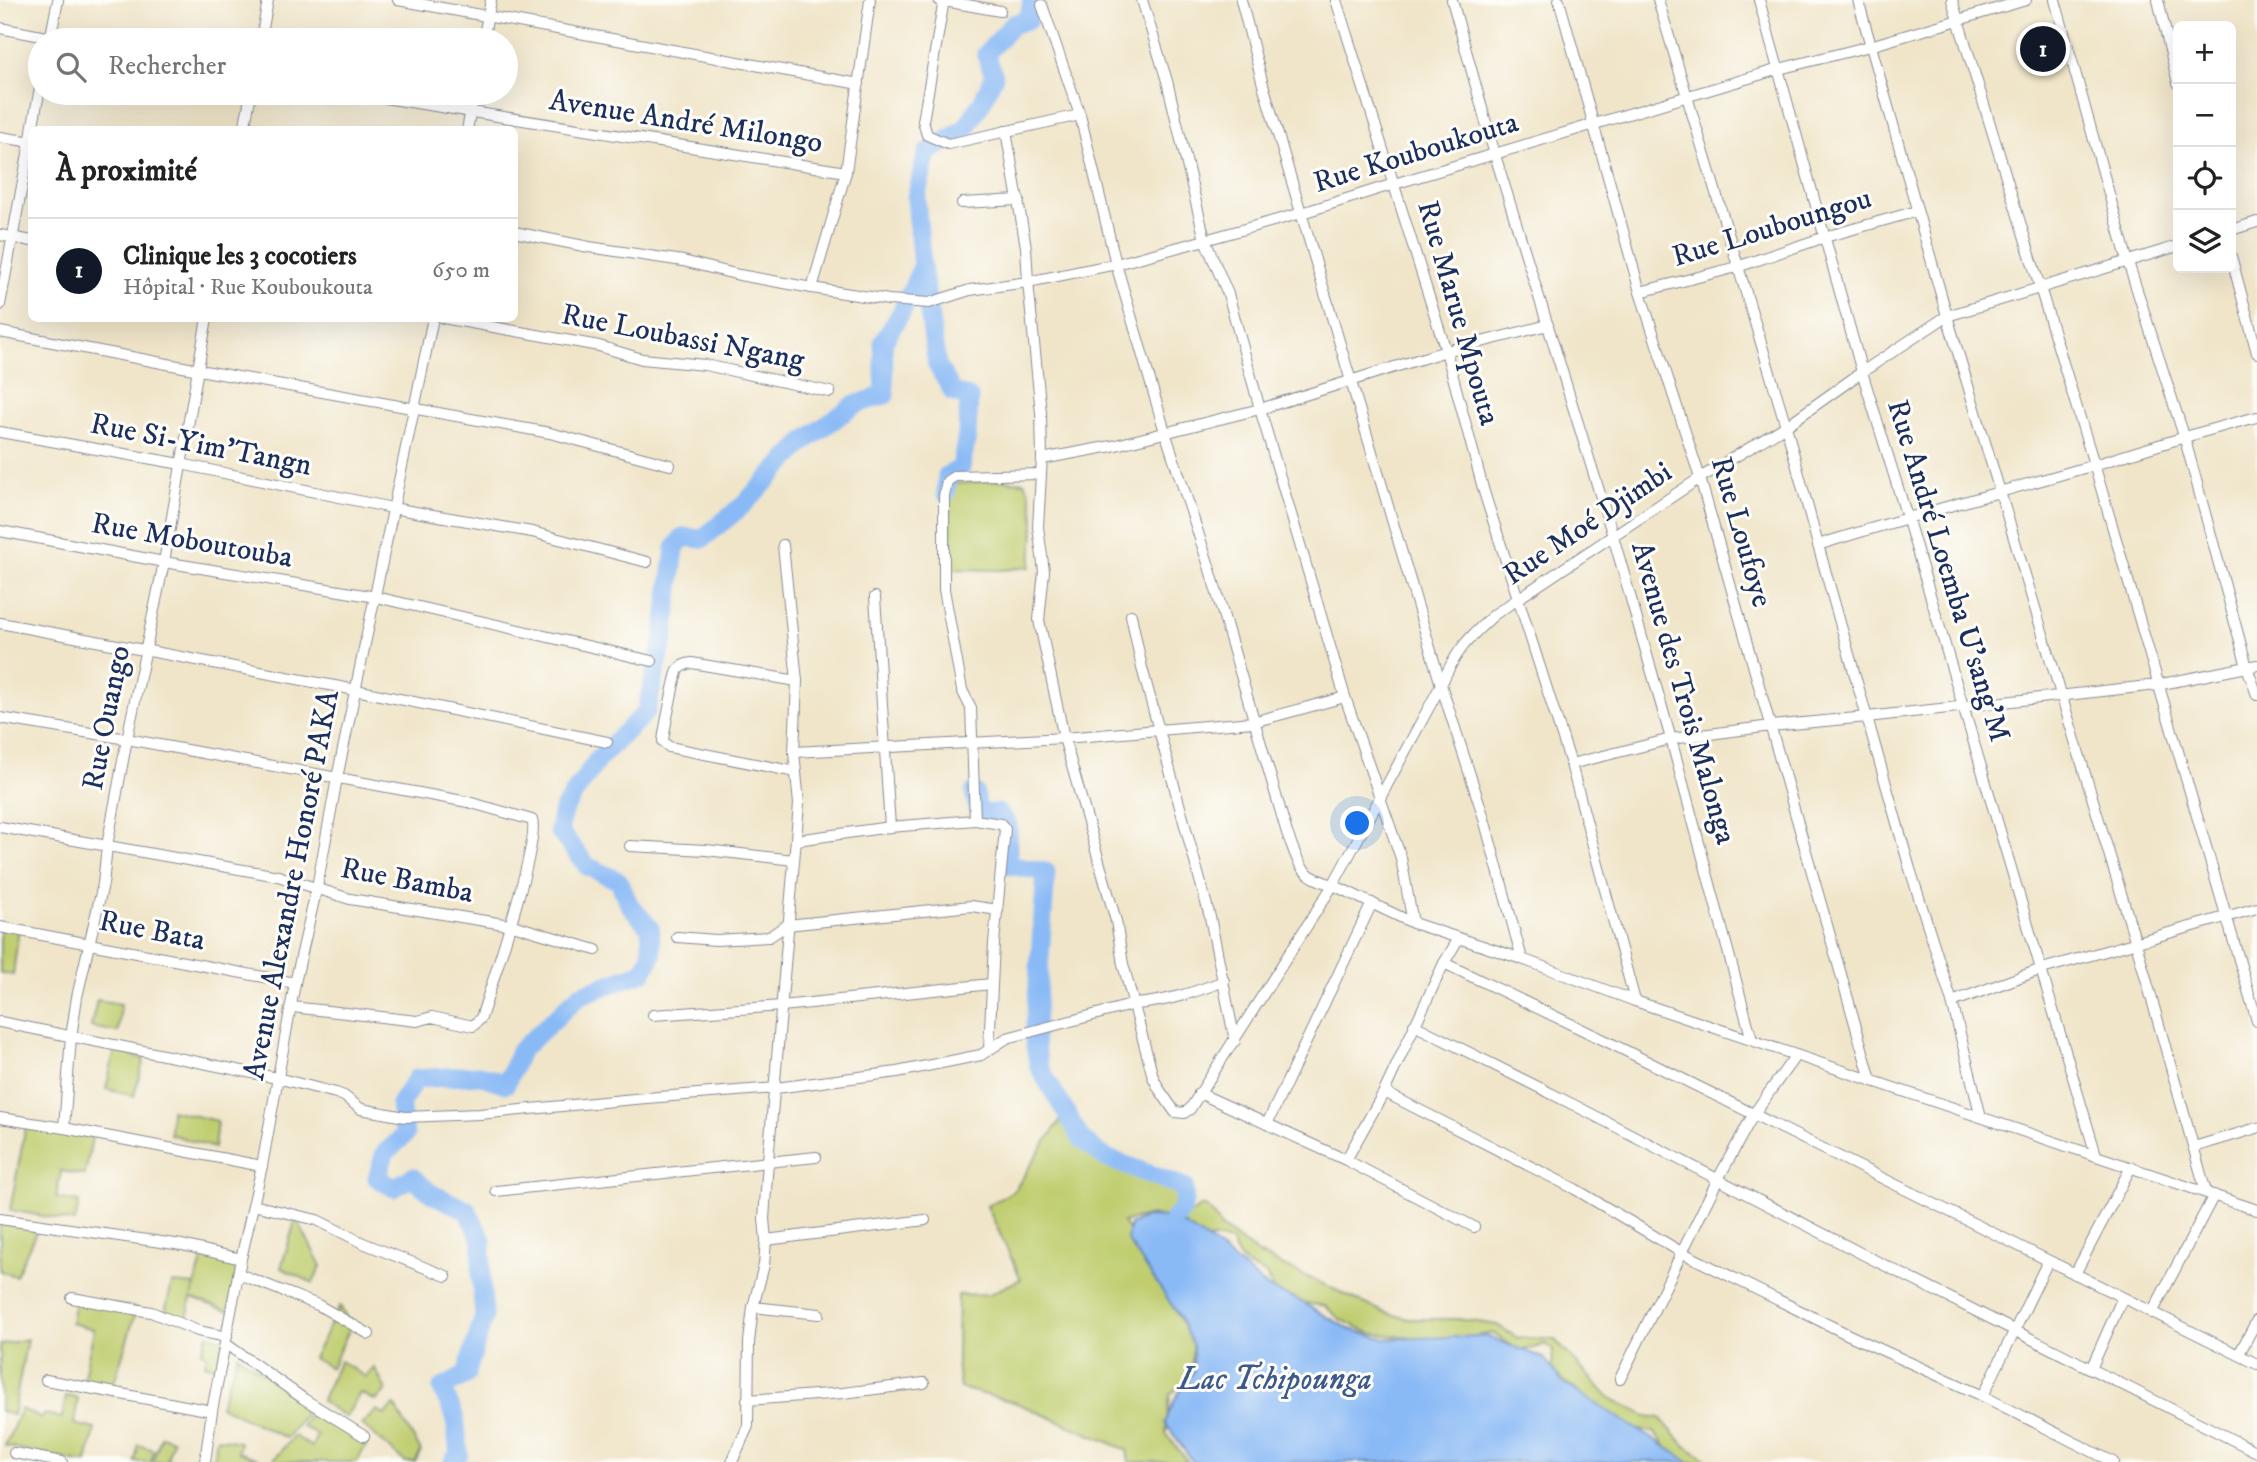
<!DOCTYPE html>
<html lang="fr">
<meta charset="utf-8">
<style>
:root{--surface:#fff;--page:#f2f2f2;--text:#222;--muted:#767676;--line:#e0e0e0;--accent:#111827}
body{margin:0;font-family:"IM FELL DW Pica",serif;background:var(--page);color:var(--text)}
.controls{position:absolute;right:21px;top:21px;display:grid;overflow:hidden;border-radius:10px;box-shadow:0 7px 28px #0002}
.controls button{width:63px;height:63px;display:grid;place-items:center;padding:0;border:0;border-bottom:2px solid var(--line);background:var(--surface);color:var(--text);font:35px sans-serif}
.you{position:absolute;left:1358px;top:824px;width:24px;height:24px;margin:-18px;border:5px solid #fff;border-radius:50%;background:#1a73e8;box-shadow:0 0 0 10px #1a73e833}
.badge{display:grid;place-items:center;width:46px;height:46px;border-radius:50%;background:var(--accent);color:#fff;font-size:23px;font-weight:700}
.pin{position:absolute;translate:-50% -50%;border:4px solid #fff;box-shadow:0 2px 7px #0006}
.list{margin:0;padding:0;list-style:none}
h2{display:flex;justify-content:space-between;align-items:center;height:91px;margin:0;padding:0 28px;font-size:30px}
h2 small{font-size:23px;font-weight:400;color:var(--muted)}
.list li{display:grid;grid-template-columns:46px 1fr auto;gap:21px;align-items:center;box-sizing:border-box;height:105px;padding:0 28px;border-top:2px solid var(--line)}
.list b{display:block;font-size:26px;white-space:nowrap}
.list p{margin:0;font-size:23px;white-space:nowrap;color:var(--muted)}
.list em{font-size:23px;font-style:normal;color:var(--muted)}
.icon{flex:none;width:38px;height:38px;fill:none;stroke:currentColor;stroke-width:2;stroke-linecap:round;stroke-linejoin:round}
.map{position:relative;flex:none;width:2257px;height:1462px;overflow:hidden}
.search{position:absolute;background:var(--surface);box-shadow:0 7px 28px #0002;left:28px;top:28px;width:490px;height:77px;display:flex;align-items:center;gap:18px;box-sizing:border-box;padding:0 24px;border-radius:38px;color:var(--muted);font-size:26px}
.panel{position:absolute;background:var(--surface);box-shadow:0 7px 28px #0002;left:28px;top:126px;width:490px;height:196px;border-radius:10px}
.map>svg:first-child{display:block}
</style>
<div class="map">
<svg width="2257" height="1462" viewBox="0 0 2257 1462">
<rect width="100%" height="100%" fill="#fdfcf7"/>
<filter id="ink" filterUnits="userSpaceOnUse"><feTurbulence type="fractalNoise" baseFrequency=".0143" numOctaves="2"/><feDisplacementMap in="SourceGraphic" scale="14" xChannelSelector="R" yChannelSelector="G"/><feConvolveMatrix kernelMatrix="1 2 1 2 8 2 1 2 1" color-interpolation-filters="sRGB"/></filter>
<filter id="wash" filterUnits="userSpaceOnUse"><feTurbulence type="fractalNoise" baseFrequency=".00686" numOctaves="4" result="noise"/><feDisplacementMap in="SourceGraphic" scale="28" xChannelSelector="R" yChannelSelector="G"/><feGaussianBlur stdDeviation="1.57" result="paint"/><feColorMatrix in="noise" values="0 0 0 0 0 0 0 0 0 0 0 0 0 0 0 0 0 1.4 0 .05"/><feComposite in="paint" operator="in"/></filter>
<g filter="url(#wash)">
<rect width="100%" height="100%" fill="#f0e5c9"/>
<g fill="#c0ce70" stroke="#6e7e67" stroke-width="2">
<path d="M 1000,480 L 1025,482 C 1038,506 1034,541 1030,567 L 1002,570 L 951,569 C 949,559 950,551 951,541 C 952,521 945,504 952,484 Z"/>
<path d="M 0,923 L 19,927 L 13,975 L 0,973 Z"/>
<path d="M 97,1000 L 121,1004 L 118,1032 L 91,1027 Z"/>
<path d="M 115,1049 L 144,1059 L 134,1096 L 106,1089 Z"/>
<path d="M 171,1110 L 217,1121 L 214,1148 L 170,1134 Z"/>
<path d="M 1061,1120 L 1137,1168 L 1171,1184 L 1189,1214 L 1203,1206 L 1210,1210 L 1221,1227 L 1260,1255 L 1383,1312 L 1409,1319 L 1457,1319 L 1497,1325 L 1516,1337 L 1555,1340 L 1608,1397 L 1646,1416 L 1660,1418 L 1684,1445 L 1710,1462 L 1680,1462 L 1676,1459 L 1654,1432 L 1625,1428 L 1558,1376 L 1552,1368 L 1553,1349 L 1545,1344 C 1521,1355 1512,1347 1493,1333 L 1465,1338 L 1429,1340 L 1370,1333 L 1340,1319 L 1325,1306 L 1292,1301 L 1273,1289 L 1266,1274 C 1248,1267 1238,1262 1232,1242 L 1215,1238 L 1191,1246 L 1177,1227 L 1181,1221 L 1151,1215 L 1123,1222 L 1192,1340 L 1192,1377 L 1170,1394 L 1166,1434 L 1188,1462 L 1129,1462 L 1127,1450 L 1014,1402 L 960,1388 L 957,1362 L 958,1295 L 990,1294 L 1021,1279 L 987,1206 L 1015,1190 L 1040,1150 Z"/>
<path d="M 26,1125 L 92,1137 L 85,1175 L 61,1171 L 56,1198 L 79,1202 L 75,1222 L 10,1210 Z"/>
<path d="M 296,1218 L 321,1266 L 313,1283 L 281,1268 Z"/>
<path d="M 0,1222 L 37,1230 L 16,1276 L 0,1271 Z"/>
<path d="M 204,1253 L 239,1263 L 228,1311 L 191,1298 L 187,1319 L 165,1313 L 172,1283 L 194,1285 L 192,1296 Z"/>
<path d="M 75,1299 L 137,1308 L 112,1389 L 83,1381 L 94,1329 L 71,1323 Z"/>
<path d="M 340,1306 L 351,1326 L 331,1368 L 313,1358 Z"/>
<path d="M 208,1335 L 225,1340 L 219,1369 L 205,1364 L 207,1356 L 201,1351 Z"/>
<path d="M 27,1339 L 13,1415 L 0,1411 L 0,1345 Z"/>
<path d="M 238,1355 L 311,1406 L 286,1438 L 220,1406 Z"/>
<path d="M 340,1361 L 366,1377 L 374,1367 L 386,1390 L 376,1401 L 360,1393 L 346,1417 L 321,1401 Z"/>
<path d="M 66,1396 L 78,1398 L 74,1424 L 95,1429 L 87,1462 L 79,1462 L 5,1446 L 21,1409 L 42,1418 L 45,1414 L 62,1418 Z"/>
<path d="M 394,1405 L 421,1451 L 415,1462 L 405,1462 L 362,1424 L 377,1410 L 385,1415 Z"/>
<path d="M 314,1407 L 366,1446 L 356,1462 L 271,1462 L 294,1436 L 312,1447 L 317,1435 L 302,1426 Z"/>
<path d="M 161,1436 L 173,1440 L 167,1459 L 175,1462 L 153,1462 Z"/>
<path d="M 217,1438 L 240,1442 L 238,1452 L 258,1459 L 255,1462 L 213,1461 Z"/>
<path d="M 138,1445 L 154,1450 L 151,1462 L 135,1462 Z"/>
</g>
<path fill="#8abaf6" stroke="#5274aa" stroke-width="2" d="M 1146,1217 L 1174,1218 L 1215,1245 L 1270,1289 L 1296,1299 L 1349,1329 L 1385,1339 L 1486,1336 L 1544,1358 L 1563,1383 L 1690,1462 L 1193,1462 L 1165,1423 L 1175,1399 L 1194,1371 L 1193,1346 L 1178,1314 L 1127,1240 L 1130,1225 Z"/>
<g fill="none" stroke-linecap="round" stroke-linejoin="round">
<g stroke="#8abaf6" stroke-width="19">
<path d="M 946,493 L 947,476 L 961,468 L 967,436 L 969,398 L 953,392 L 937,365 L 922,267 L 916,198 L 927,153 L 966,128 L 983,100 L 994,76 L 986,54 L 1013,24 L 1028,20 L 1032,0"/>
<path d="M 974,792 L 979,814 L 998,813 L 1008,825 L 1008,865 L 1046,872 L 1034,1040 L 1039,1067 L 1082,1140 L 1106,1158 L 1184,1187 C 1185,1201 1185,1209 1174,1218"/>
<path d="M 453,1462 L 459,1454 L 455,1418 L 442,1388 L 466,1375 L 484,1316 L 481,1278 L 482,1240 L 467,1210 L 432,1194 L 412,1177 L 394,1188 L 377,1178 L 385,1153 L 405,1135 L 400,1104 L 416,1079 L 479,1075 L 506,1084 L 520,1051 L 580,995 L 643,972 L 652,955 L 650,928 L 629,904 L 619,881 L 587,866 L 559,831 L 563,810 L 598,759 L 646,712 L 664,638 L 675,548 L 683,537 L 702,539 L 742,506 L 806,440 L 854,405 L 885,395 L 883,342 L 901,313 L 922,267"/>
</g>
</g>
</g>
<g filter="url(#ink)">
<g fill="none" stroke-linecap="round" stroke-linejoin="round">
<defs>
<g id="minor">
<path d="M 398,0 L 859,84"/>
<path d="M 939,0 L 1000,11"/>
<path d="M 944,0 L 923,121 L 927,135 L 948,144 L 1080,115"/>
<path d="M 1142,0 L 1167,81 L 1205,240 L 1228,294 L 1260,409 L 1345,697 L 1401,858 L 1413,923"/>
<path d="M 1241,0 L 1262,81 L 1441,685 L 1483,815 L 1522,959"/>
<path d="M 1336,0 L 1446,351 L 1484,492 L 1571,764 L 1635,1001"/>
<path d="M 1452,0 L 1495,155 L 1613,536 L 1671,739 L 1752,1040"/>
<path d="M 1559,0 L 1640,292 L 1700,478 L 1871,1080"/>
<path d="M 1658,0 L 1786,426 L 1818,545 L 1910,869 L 1952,1002 L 1981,1117"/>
<path d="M 1759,0 L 1862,372 L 1907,517 L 2096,1155"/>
<path d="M 1858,0 L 1947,316 L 2136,943 L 2206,1192"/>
<path d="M 1952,0 L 2094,464 L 2257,1021"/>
<path d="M 2055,0 L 2128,262 L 2184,436 L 2247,667 L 2257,695"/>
<path d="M 2158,0 L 2178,83"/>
<path d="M 1042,5 L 1080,115 L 1116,264 L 1165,432 L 1209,566 L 1287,833 C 1300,865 1298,875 1333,885 L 1441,685 C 1456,651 1467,639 1495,614 L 1700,478 L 1786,426 L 1862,372 L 1947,316 L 2178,246"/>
<path d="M 0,28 L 62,40"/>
<path d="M 50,40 L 58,0"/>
<path d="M 261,40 L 268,0"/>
<path d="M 483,40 L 491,0"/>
<path d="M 354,93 L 846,172"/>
<path d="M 32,130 L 40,88"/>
<path d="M 244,130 L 251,93"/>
<path d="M 467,130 L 474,93"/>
<path d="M 1006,131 L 1026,247 L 1028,282 L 1041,413 L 1042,459"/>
<path d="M 0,137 L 32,142"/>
<path d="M 962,203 L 1019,200"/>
<path d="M 2231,230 L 2257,222"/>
<path d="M 514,232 L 589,247 L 683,261 L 739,275 L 812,288 L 889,300 L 929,303 L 970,290 L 1028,282 L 1116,264 L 1205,240 L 1302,213 L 1394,184 L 1779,69 L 1870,46 L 2026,0"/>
<path d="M 0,235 L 32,241"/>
<path d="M 2231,256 L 2257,353"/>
<path d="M 812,288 L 846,172 L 870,0"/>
<path d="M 1640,292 L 1737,267 L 1825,237 L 1917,211"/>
<path d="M 0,305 L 32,132"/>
<path d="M 443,318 L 599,346 L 642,359 L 705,365 L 830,392"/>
<path d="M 0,332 L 199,370 L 550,433 L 670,465"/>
<path d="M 0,432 L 181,464 L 392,508 L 532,532 L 647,562"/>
<path d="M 1041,474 L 1038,527 L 1044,571 L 1039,620 L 1064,738 L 1116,921 L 1123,964 L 1153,1077 L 1159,1089 L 1175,1112 L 1184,1113 L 1190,1109 L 1333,885 L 1413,923 L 1522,959 L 1635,1001 L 2257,1210"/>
<path d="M 0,531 L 164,562 L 376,597 L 652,661"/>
<path d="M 1818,545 C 1909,516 2002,492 2094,465 C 2148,448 2202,431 2257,417"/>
<path d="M 875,597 L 890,827"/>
<path d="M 1131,615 L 1142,668 L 1210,917 L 1235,1041"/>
<path d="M 0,623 L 356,690 L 607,742"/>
<path d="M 0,718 L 127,739 L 468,802 L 532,820 C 541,839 490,989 481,1018 L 473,1026 L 432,1017 L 417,1021 L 292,1007"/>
<path d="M 794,752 L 1064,738 L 1253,722 L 1345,697"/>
<path d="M 1571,764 L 1671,739 L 1771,726 L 1867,717 L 2157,685 L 2257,665"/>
<path d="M 796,772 L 669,747 L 663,742 C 663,736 675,676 678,670 C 681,665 686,664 692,663 L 797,681"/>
<path d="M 0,827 L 278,876 L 350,899 L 516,926 L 596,950"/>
<path d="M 797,840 L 890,827 L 975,820"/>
<path d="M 630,846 L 706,850 L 794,860"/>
<path d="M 0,927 L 295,983"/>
<path d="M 677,937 L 716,940 L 769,937 L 787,925 L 971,906 L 998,910"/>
<path d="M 1444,963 L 1608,1042 L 2257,1364"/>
<path d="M 1952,1002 L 2042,969 L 2257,908"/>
<path d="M 653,1015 L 782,1006 L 991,984"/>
<path d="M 0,1022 L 277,1078 L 336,1093 L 344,1096 L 361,1109 L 405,1117 L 480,1114 L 634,1099 L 776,1088 L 897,1072 L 971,1057 L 981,1055 L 1007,1038 L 1135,1004 C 1166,1002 1195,992 1224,981"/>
<path d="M 1414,1025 L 1574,1105 L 1872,1259 L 2257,1452"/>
<path d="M 989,1050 L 994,943 L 1005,829 L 1001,824 L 975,820 L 971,708 L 962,690 L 944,589 L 944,496 L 947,481 L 955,476 L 1041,474 L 1042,459 L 1112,446 L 1260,409 L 1446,351 L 1548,325"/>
<path d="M 1384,1092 L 1575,1189 L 1681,1252 L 1849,1335 L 1983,1396 L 2113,1462"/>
<path d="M 1199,1093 L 1346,1160 L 1474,1227"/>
<path d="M 0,1118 L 64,1128 L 262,1166"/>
<path d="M 1267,1124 L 1372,903"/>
<path d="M 64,1128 L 71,1037 L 77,997 L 103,884 L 107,846 L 127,739 L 164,562 L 207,318"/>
<path d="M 2194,1147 L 2257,1128"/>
<path d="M 1346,1160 L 1384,1092 L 1444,963 L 1459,938"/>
<path d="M 496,1191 L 816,1157"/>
<path d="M 253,1205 L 317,1220 L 363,1243 L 446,1276"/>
<path d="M 0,1219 L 182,1245 L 241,1259"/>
<path d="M 766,1240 L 925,1220"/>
<path d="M 239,1274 L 318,1305 L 369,1334"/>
<path d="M 2075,1274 L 2131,1167"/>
<path d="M 72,1298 L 151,1312 L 198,1331 L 227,1337"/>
<path d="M 753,1307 L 819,1314"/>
<path d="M 2152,1313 L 2214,1195"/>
<path d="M 226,1344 L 304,1399 L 364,1436"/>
<path d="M 2239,1354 L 2257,1320"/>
<path d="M 2091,1369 L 2122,1299"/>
<path d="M 1620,1379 L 1718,1179 L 1753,1115 L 1796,1055"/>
<path d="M 46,1380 L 212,1411"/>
<path d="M 1983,1396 L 2048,1261"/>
<path d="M 747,1400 L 843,1393 L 924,1383"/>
<path d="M 14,1453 L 62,1462"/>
<path d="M 205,1462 L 212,1411 L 241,1259 L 262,1166 L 295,983 L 317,887 L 337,778 L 433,318"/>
<path d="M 732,1462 L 748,1426 L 749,1342 L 753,1307 L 764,1265 L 766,1240 L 764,1219 L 768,1161 L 799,804 L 794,752 L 797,681 L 783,545"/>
</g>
</defs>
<use href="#minor" stroke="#868a94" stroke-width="12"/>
<use href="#minor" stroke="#fff" stroke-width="10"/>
</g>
</g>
<g text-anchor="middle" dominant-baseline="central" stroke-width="6" stroke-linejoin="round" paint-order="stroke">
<g font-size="30" fill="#1b2f5e" stroke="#fdfcf7">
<text transform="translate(686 122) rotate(9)">Avenue André Milongo</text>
<text transform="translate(1416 153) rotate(-17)">Rue Kouboukouta</text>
<text transform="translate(1772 228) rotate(-17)">Rue Louboungou</text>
<text transform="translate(1458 313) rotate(74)">Rue Marue Mpouta</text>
<text transform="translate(683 338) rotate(11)">Rue Loubassi Ngang</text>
<text transform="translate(201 445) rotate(11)">Rue Si-Yim'Tangn</text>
<text transform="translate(1588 524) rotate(-34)">Rue Moé Djimbi</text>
<text transform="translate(1741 532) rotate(74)">Rue Loufoye</text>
<text transform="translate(192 541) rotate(10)">Rue Moboutouba</text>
<text transform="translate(1948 571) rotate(73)">Rue André Loemba U'sang'M</text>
<text transform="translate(1683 693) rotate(74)">Avenue des Trois Malonga</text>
<text transform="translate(107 718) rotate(-79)">Rue Ouango</text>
<text transform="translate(407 881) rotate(11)">Rue Bamba</text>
<text transform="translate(292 885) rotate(-79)">Avenue Alexandre Honoré PAKA</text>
<text transform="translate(152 931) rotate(11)">Rue Bata</text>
</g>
<g font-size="32" font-style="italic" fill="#3c598c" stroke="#fdfcf7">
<text x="1275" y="1380">Lac Tchipounga</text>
</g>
</g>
</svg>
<div class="controls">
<button>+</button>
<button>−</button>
<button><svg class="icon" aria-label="locate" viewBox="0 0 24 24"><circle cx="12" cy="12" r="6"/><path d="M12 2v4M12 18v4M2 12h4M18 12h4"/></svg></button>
<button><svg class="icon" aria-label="layers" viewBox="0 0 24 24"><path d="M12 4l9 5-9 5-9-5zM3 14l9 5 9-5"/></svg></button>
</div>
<div class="you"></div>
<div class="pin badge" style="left:2043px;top:49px">1</div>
<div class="search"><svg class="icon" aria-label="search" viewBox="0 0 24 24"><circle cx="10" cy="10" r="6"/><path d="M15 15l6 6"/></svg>Rechercher</div>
<section class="panel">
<h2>À proximité<small></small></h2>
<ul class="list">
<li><span class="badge">1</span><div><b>Clinique les 3 cocotiers</b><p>Hôpital · Rue Kouboukouta</p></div><em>650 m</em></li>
</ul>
</section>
</div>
